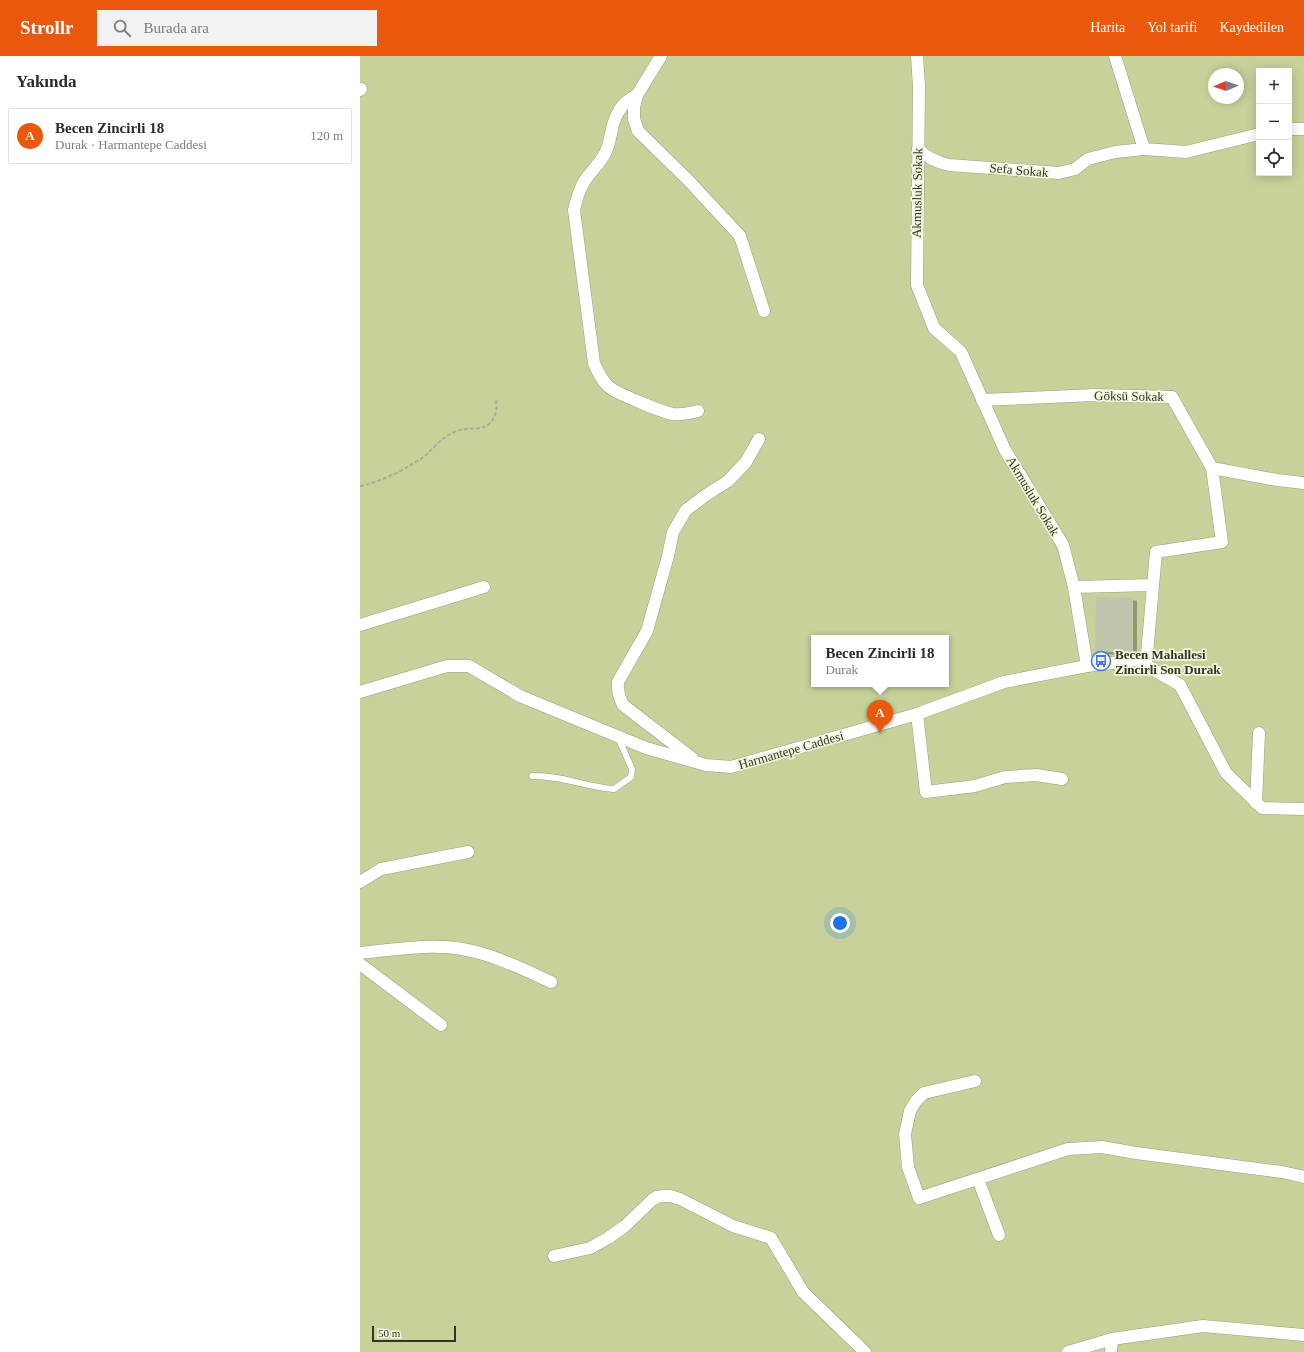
<!DOCTYPE html>
<html lang="tr">
<meta charset="utf-8">
<style>
:root{--surface:#fff;--page:#f2f2f3;--text:#2b2b33;--muted:#7c7c81;--line:#e1e1e2;--accent:#ea580c}
body{margin:0;font-family:Georgia,serif;background:var(--page);color:var(--text)}
.controls{position:absolute;right:12px;top:12px;display:grid;overflow:hidden;border-radius:0px;box-shadow:0 2px 10px #0003}
.controls button{width:36px;height:36px;display:grid;place-items:center;padding:0;border:0;border-bottom:1px solid var(--line);background:var(--surface);color:var(--text);font:20px sans-serif}
.compass{position:absolute;left:848px;top:12px;width:36px;height:36px;border-radius:50%;background:var(--surface);box-shadow:0 2px 10px #0003;rotate:268deg}
.scale{position:absolute;left:12px;bottom:10px;width:84px;box-sizing:border-box;padding-left:4px;border:2px solid #323429;border-top:0;font-size:11px;line-height:14px;white-space:nowrap;color:#323429;-webkit-text-stroke:3px #f0f6da;paint-order:stroke}
.you{position:absolute;left:480px;top:867px;width:14px;height:14px;margin:-10px;border:3px solid #fff;border-radius:50%;background:#1a73e8;box-shadow:0 0 0 6px #1a73e833}
.badge{display:grid;place-items:center;width:26px;height:26px;border-radius:50%;background:var(--accent);color:#fff;font-size:13px;font-weight:700}
.pin{position:absolute;translate:-50% -33px;filter:drop-shadow(0 1px 2px #0008)}
.pin::after{content:'';position:absolute;top:21px;width:14px;height:12px;background:inherit;clip-path:polygon(0 0,100% 0,50% 100%)}
.popup{position:absolute;left:451px;top:579px;width:138px;height:52px;box-sizing:border-box;display:grid;place-content:center;border-radius:0px;background:var(--surface);filter:drop-shadow(0 1px 3px #0005);font-size:13px;white-space:nowrap;color:var(--muted)}
.popup b{font-size:15px;color:var(--text)}
.popup::after{content:'';position:absolute;left:50%;top:100%;margin-left:-8px;border:8px solid transparent;border-top-color:var(--surface)}
.list{margin:0;padding:0;list-style:none}
h2{display:flex;justify-content:space-between;align-items:center;height:52px;margin:0;padding:0 16px;font-size:17px}
h2 small{font-size:13px;font-weight:400;color:var(--muted)}
.list li{display:grid;grid-template-columns:26px 1fr auto;gap:12px;align-items:center;box-sizing:border-box;height:56px;margin:0 8px 8px;padding:0 8px;border:1px solid var(--line);border-radius:0px}
.list b{display:block;font-size:15px;white-space:nowrap}
.list p{margin:0;font-size:13px;white-space:nowrap;color:var(--muted)}
.list em{font-size:13px;font-style:normal;color:var(--muted)}
.icon{flex:none;width:22px;height:22px;fill:none;stroke:currentColor;stroke-width:2;stroke-linecap:round;stroke-linejoin:round}
.map{position:relative;flex:none;width:944px;height:1296px;overflow:hidden}
header{display:flex;align-items:center;gap:24px;box-sizing:border-box;height:56px;padding:0 20px;background:var(--accent);color:#fff}
header strong{font-size:19px}
nav{display:flex;gap:22px;margin-inline-start:auto;font-size:14px}
.search{width:280px;height:36px;background:var(--page);display:flex;align-items:center;gap:10px;box-sizing:border-box;padding:0 14px;border-radius:0px;color:var(--muted);font-size:15px}
main{display:flex}
aside{flex:1;background:var(--surface)}
.map>svg:first-child{display:block}
</style>
<header>
<strong>Strollr</strong>
<div class="search"><svg class="icon" aria-label="search" viewBox="0 0 24 24"><circle cx="10" cy="10" r="6"/><path d="M15 15l6 6"/></svg>Burada ara</div>
<nav><a>Harita</a><a>Yol tarifi</a><a>Kaydedilen</a></nav>
</header>
<main>
<aside>
<h2>Yakında<small></small></h2>
<ul class="list">
<li><span class="badge">A</span><div><b>Becen Zincirli 18</b><p>Durak · Harmantepe Caddesi</p></div><em>120 m</em></li>
</ul>
</aside>
<div class="map">
<svg width="944" height="1296" viewBox="0 0 944 1296">
<defs>
<filter id="shadow"><feDropShadow dx="4.5" dy="2.5" stdDeviation="0" flood-color="#0004"/></filter>
</defs>
<rect width="100%" height="100%" fill="#e3e9cd"/>
<path fill="#c7d29a" fill-rule="evenodd" d="M 0,0 L 944,0 L 944,1296 L 0,1296 ZM 899,15 L 929,15 L 929,117 L 899,117 ZM 854,18 L 878,18 L 878,42 L 854,42 ZM 454,582 L 586,582 L 586,628 L 454,628 Z"/>
<path fill="#bfc5aa" filter="url(#shadow)" d="M 736,541 L 773,542 L 773,596 L 735,596 Z"/>
<g fill="none" stroke-linecap="round" stroke-linejoin="round">
<defs>
<path id="lane" d="M 172,720 C 200,719 226,731 254,733 L 271,721 L 272,713 L 258,681"/>
<g id="street">
<path d="M 301,0 L 277,39 L 274,51 L 274,63 L 278,75 L 329,125 L 380,180 L 404,255"/>
<path d="M 557,0 L 559,31 L 557,229 L 574,272 L 601,296 L 645,394 L 703,489 L 714,531 L 727,610 L 777,604 L 820,629 L 866,717 L 902,752 L 944,753"/>
<path d="M 755,0 L 784,93 L 826,96 L 899,78"/>
<path d="M 0,34 L 1,33"/>
<path d="M 277,39 C 270,43 263,47 259,55 C 251,66 252,80 247,93 C 243,104 235,111 228,120 C 220,130 217,142 214,154 L 234,307 C 238,316 241,324 249,331 C 256,337 304,357 313,358 C 322,359 330,357 338,355"/>
<path d="M 929,73 L 944,73"/>
<path d="M 558,93 C 567,102 576,106 589,109 L 699,117 L 715,113 L 728,103 L 755,96 L 784,93"/>
<path d="M 622,344 L 734,339 L 812,341 L 852,412 L 917,424 L 944,427"/>
<path d="M 714,531 L 793,529"/>
<path d="M 0,569 L 124,531"/>
<path d="M 786,609 L 796,496 L 862,486 L 852,412"/>
<path d="M 0,636 L 87,610 L 109,610 L 160,640 L 286,692 L 346,709 L 371,711 L 557,658 L 644,626 L 727,610"/>
<path d="M 557,658 L 566,736 L 615,730 L 645,721 L 676,719 L 702,723"/>
<path d="M 332,702 L 263,649 C 259,641 257,635 258,626 L 287,575 L 308,500 L 313,476 L 326,454 L 346,439 L 368,425 L 386,406 L 399,383"/>
<path d="M 896,747 L 899,677"/>
<path d="M 0,826 L 21,813 L 108,796"/>
<path d="M 0,897 C 33,894 69,887 102,893 C 133,898 162,913 191,926"/>
<path d="M 0,908 L 81,969"/>
<path d="M 615,1025 L 564,1037 L 556,1045 L 550,1055 L 545,1078 L 548,1111 L 559,1142 L 708,1093 L 742,1091 L 776,1097 L 922,1116 L 944,1121"/>
<path d="M 618,1123 L 639,1179"/>
<path d="M 194,1200 L 230,1192 L 248,1182 L 265,1170 L 292,1144 L 297,1141 L 304,1140 L 310,1140 L 320,1143 L 373,1170 L 411,1182 L 443,1236 L 505,1296"/>
<path d="M 708,1296 L 752,1283 L 843,1270 L 944,1279"/>
<path d="M 751,1296 L 752,1283"/>
</g>
</defs>
<use href="#lane" stroke="#999f85" stroke-width="7"/>
<use href="#street" stroke="#999f85" stroke-width="13"/>
<path stroke="#a9ae98" stroke-width="2" stroke-dasharray="4 2" stroke-linecap="butt" d="M 0,430 C 21,426 49,412 66,399 C 73,392 80,384 89,379 C 92,377 96,375 100,374 C 109,371 121,375 129,368 C 137,361 137,352 136,343"/>
<use href="#lane" stroke="#fff" stroke-width="6"/>
<use href="#street" stroke="#fff" stroke-width="12"/>
</g>
<defs>
<symbol id="bus-ring" viewBox="-11 -11 22 22"><circle r="9.5" fill="#f0f6da" stroke="#4c71e4" stroke-width="1.5"/><path d="M-5-6H5V4H4V6H2V4H-2V6H-4V4H-5ZM-3.5-4V0h7V-4ZM-3.5 1.2v1.5H-2V1.2ZM2 1.2v1.5H3.5V1.2Z" fill="#4c71e4"/></symbol>
</defs>
<g fill-rule="evenodd">
<use href="#bus-ring" x="730" y="594" width="22" height="22"/>
</g>
<g text-anchor="middle" dominant-baseline="central" stroke-width="3.5" stroke-linejoin="round" paint-order="stroke">
<g font-size="13" fill="#323429" stroke="#f0f6da">
<text transform="translate(659 114) rotate(5)">Sefa Sokak</text>
<text transform="translate(557 137) rotate(-89)">Akmusluk Sokak</text>
<text transform="translate(769 340) rotate(1)">Göksü Sokak</text>
<text transform="translate(673 440) rotate(59)">Akmusluk Sokak</text>
<text transform="translate(431 694) rotate(-16)">Harmantepe Caddesi</text>
</g>
<g font-size="13" font-weight="bold" fill="#323429" stroke="#f0f6da" text-anchor="start">
<text x="755" y="598">Becen Mahallesi<tspan x="755" dy="15">Zincirli Son Durak</tspan></text>
</g>
</g>
</svg>
<div class="controls">
<button>+</button>
<button>−</button>
<button><svg class="icon" aria-label="locate" viewBox="0 0 24 24"><circle cx="12" cy="12" r="6"/><path d="M12 2v4M12 18v4M2 12h4M18 12h4"/></svg></button>
</div>
<svg class="compass" viewBox="-18 -18 36 36"><path d="M0-13l5 13h-10z" fill="#e53935"/><path d="M0 13l5-13h-10z" fill="#7c7c81"/></svg>
<div class="scale">50 m</div>
<div class="you"></div>
<div class="pin badge" style="left:520px;top:677px">A</div>
<div class="popup"><b>Becen Zincirli 18</b>Durak</div>
</div>
</main>
